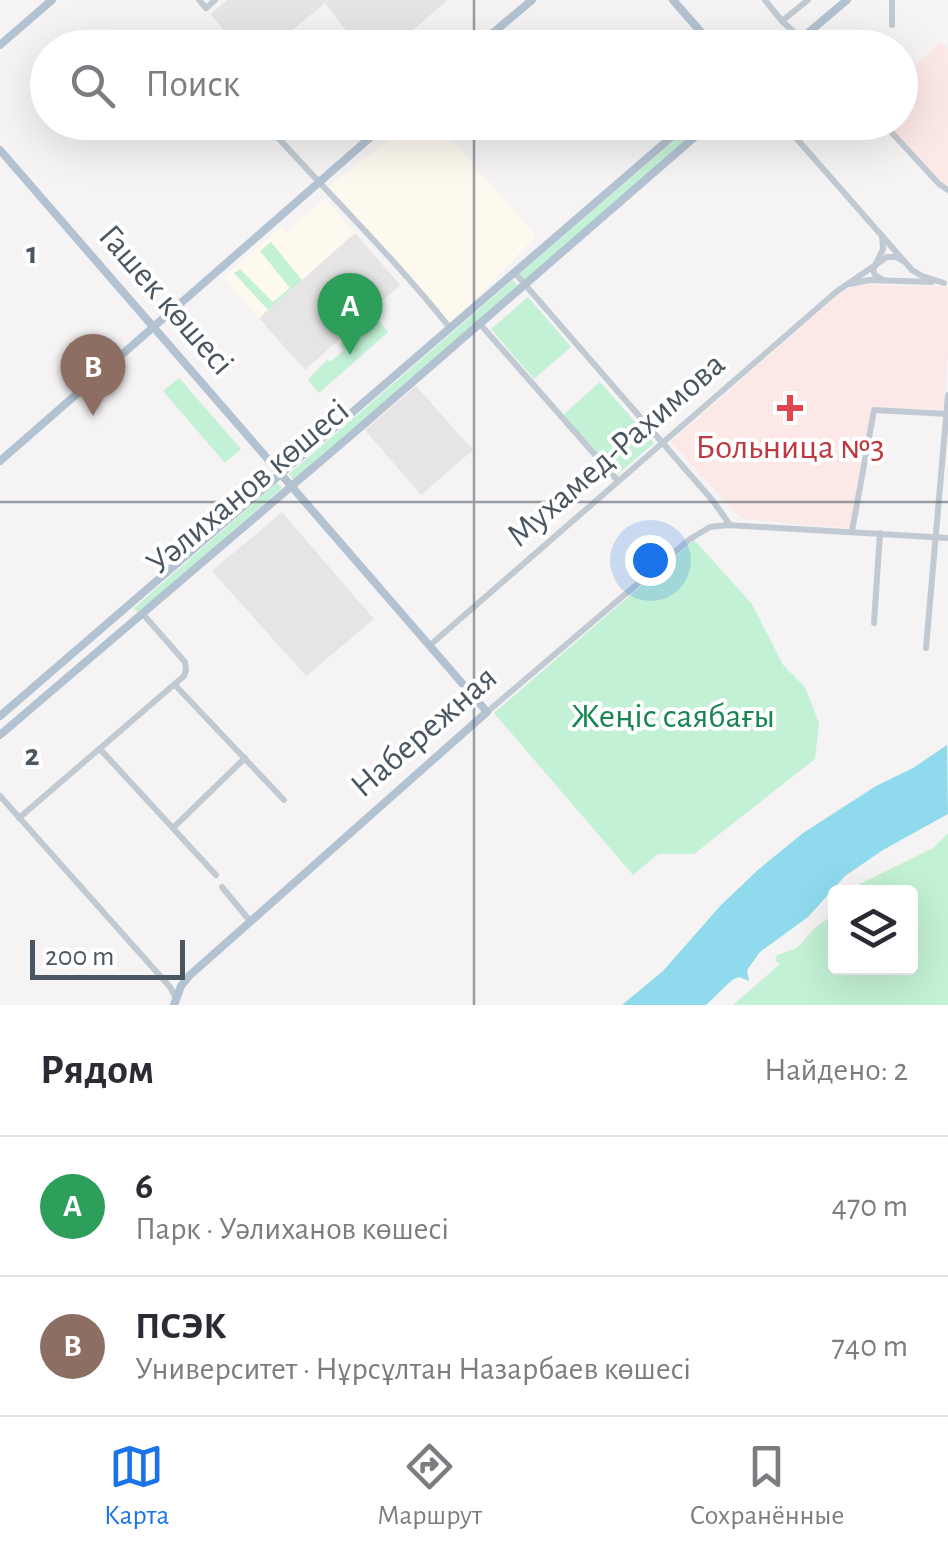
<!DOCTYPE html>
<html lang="ru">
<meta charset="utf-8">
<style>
:root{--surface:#fff;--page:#f2f2f3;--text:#2b2b33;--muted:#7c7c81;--line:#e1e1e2;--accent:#1a73e8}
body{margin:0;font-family:"Alegreya Sans",sans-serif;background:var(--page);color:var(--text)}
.controls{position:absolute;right:30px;bottom:30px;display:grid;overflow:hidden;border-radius:10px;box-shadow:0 10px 40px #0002}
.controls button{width:90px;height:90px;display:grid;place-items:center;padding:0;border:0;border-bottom:2px solid var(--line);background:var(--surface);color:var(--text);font:50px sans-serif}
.scale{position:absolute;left:30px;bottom:25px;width:155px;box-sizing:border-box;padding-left:10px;border:5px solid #4a5661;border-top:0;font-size:28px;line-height:35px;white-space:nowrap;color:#4a5661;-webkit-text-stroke:8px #fff;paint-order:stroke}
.you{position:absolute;left:650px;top:560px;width:35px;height:35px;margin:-25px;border:8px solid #fff;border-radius:50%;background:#1a73e8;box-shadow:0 0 0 15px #1a73e833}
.badge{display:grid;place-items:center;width:65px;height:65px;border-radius:50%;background:var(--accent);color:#fff;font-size:32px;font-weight:700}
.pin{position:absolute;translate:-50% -82px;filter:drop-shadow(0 2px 5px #0008)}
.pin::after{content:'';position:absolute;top:52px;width:35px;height:30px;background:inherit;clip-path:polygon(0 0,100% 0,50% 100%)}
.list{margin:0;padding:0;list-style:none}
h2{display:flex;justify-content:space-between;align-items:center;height:130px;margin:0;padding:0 40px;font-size:42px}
h2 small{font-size:32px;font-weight:400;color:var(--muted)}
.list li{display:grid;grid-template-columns:65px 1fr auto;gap:30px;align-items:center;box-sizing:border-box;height:140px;padding:0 40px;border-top:2px solid var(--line)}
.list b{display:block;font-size:38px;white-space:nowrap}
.list p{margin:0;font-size:32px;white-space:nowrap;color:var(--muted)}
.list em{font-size:32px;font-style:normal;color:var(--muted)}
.icon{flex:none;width:55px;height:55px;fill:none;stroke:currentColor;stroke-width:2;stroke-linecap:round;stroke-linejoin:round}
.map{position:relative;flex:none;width:948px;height:1005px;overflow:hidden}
.search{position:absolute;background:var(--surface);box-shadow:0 10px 40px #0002;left:30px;right:30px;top:30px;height:110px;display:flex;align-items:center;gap:25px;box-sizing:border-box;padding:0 35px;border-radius:55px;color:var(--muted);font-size:38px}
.sheet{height:410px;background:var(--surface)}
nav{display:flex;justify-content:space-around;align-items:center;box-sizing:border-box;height:140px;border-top:2px solid var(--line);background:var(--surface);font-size:28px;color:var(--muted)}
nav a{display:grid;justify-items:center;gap:5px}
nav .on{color:var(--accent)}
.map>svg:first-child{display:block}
</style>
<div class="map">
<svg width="948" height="1005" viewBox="0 0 948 1005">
<rect width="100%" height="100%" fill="#f5f3f3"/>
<g fill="#fdf9ef">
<path d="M 412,123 L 437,123 L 536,236 L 449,325 L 329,186 Z"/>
<path d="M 325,198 L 355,233 L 259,318 L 223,277 L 281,227 L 286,233 Z"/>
</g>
<g fill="#e6e4e5">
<path d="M 227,0 L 448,0 L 393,47 L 371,47 L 356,32 L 351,36 L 325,3 L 272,47 L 238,48 L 211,14 Z"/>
<path d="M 355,233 L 400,285 L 305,370 L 259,318 Z"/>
<path d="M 416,386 L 473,450 L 421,495 L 365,430 Z"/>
<path d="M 282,512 L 374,619 L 306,676 L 212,571 Z"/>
</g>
<g fill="#fce8e6">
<path d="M 941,41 L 948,49 L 948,184 L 943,183 L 887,123 L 900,122 L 901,81 Z"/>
<path d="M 870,285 L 948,287 L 948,351 L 943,410 L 871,406 L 849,528 L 742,519 L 671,442 L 838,295 L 856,286 Z"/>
</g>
<g fill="#c3f1d5">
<path d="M 695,123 L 708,123 L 525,280 L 519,274 Z"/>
<path d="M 271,242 L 302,280 L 268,310 L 234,273 L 240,269 L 273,302 L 290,288 L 260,251 Z"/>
<path d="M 513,280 L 518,286 L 294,480 L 289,474 Z"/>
<path d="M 528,297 L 571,347 L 534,379 L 491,329 Z"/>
<path d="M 373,313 L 388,332 L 319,393 L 308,380 L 327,360 L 330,362 L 344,350 L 340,344 Z"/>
<path d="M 179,378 L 241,449 L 225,463 L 163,391 Z"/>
<path d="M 600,382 L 654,443 L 617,475 L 563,415 Z"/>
<path d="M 277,483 L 282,488 L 138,613 L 134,608 Z"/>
<path d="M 694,540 L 752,604 L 783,665 L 805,687 L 819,723 L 815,759 L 694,854 L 658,854 L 633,875 L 494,713 Z"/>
<path d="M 948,833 L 948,1005 L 733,1005 L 780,964 L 775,961 L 777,955 L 797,948 L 816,927 L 833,915 L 835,908 L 836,968 L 910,968 L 910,892 L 844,892 L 933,848 Z"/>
</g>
<path fill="#90daee" d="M 947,745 L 948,814 L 883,850 L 845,876 L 808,917 L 760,952 L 747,970 L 749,981 L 739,977 L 732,980 L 706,1005 L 622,1005 L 663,971 L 721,905 L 759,869 L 803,833 L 876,786 L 913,768 Z"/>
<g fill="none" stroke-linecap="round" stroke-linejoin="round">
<g stroke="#c1cad2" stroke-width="6">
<path d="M 199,0 L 206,8 L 215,0"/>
<path d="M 765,0 L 782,21 L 811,48"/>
<path d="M 782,21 L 808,0"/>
<path d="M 892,25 L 892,0"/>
<path d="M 264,122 C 325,191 393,256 450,328"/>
<path d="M 782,122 L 912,270 L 922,276 L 944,283"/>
<path d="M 882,122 L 939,184 L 948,190"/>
<path d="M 882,236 L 883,249 L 873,270 L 875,275 L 883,280"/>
<path d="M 514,272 L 713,501 L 730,525"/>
<path d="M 850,284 L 869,280 L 932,282"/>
<path d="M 480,324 L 618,481"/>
<path d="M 852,531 L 874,410 L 948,414"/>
<path d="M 874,623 L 880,533"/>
<path d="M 429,646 L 836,292 L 887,257 L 896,257 L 903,261"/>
<path d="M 926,648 L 948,395"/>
<path d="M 175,685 L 284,800"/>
<path d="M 487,712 L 690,539 L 710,527 L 727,525 L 948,538"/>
<path d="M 100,749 L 216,875"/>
<path d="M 0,796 L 170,987 L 176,998"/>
<path d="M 19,818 L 184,676 L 186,670 L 185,662 L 142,613"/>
<path d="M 174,827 L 245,758"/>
<path d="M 222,887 L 250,921"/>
</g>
<g stroke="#b3c2d1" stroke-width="8">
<path d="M 673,0 L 715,48"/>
<path d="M 0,45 L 52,0"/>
<path d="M 475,48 L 532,0"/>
<path d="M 790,48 L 847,0"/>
<path d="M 0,150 L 487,712 L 190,975 L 181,986 L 174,1005"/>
<path d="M 0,461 L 388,122"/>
<path d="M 0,716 L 689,122"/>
<path d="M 0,735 L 355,432 L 712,122"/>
</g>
</g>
<path fill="none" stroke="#4a5661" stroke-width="2.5" stroke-opacity="0.55" d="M 474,0 L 474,48M 474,122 L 474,1005M 0,502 L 948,502"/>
<path fill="#e0444e" stroke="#fff" stroke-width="4" d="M785 393h10v10h10v10h-10v10h-10v-10h-10v-10h10z"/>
<g text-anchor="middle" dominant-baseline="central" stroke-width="8" stroke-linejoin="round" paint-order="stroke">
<g font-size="35" fill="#4a5661" stroke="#fff">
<text transform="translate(166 300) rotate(49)">Гашек көшесі</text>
<text transform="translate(616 450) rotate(-41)">Мухамед-Рахимова</text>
<text transform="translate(248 487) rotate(-40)">Уәлиханов көшесі</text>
<text transform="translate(424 732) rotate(-41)">Набережная</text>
</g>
<g font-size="35" fill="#be3a42" stroke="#fff">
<text x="790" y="447">Больница №3</text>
</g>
<g font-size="35" fill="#17864f" stroke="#fff">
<text x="673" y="716">Жеңіс саябағы</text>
</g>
</g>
<g font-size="32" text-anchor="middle" font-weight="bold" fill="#4a5661" stroke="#fff" stroke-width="8" stroke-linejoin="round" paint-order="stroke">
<text x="32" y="263">1</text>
<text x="32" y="765">2</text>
</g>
</svg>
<div class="controls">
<button><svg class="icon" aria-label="layers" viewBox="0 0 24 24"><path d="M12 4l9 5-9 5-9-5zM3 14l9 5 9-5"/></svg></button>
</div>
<div class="scale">200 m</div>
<div class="you"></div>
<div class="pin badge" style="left:350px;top:355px;background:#2e9e5b">A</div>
<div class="pin badge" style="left:93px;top:416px;background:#8d6e63">B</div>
<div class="search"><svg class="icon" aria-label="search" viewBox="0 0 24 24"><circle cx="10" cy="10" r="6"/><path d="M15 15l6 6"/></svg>Поиск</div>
</div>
<section class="sheet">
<h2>Рядом<small>Найдено: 2</small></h2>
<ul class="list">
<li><span class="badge" style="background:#2e9e5b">A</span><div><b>6</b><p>Парк · Уәлиханов көшесі</p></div><em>470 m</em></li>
<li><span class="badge" style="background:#8d6e63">B</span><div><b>ПСЭК</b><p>Университет · Нұрсұлтан Назарбаев көшесі</p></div><em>740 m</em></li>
</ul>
</section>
<nav>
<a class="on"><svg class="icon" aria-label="map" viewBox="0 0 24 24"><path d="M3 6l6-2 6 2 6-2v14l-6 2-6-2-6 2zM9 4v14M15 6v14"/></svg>Карта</a>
<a><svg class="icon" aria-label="directions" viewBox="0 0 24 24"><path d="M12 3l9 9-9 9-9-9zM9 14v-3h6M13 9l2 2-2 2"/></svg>Маршрут</a>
<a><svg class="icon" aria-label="saved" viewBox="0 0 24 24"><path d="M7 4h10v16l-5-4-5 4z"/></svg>Сохранённые</a>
</nav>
